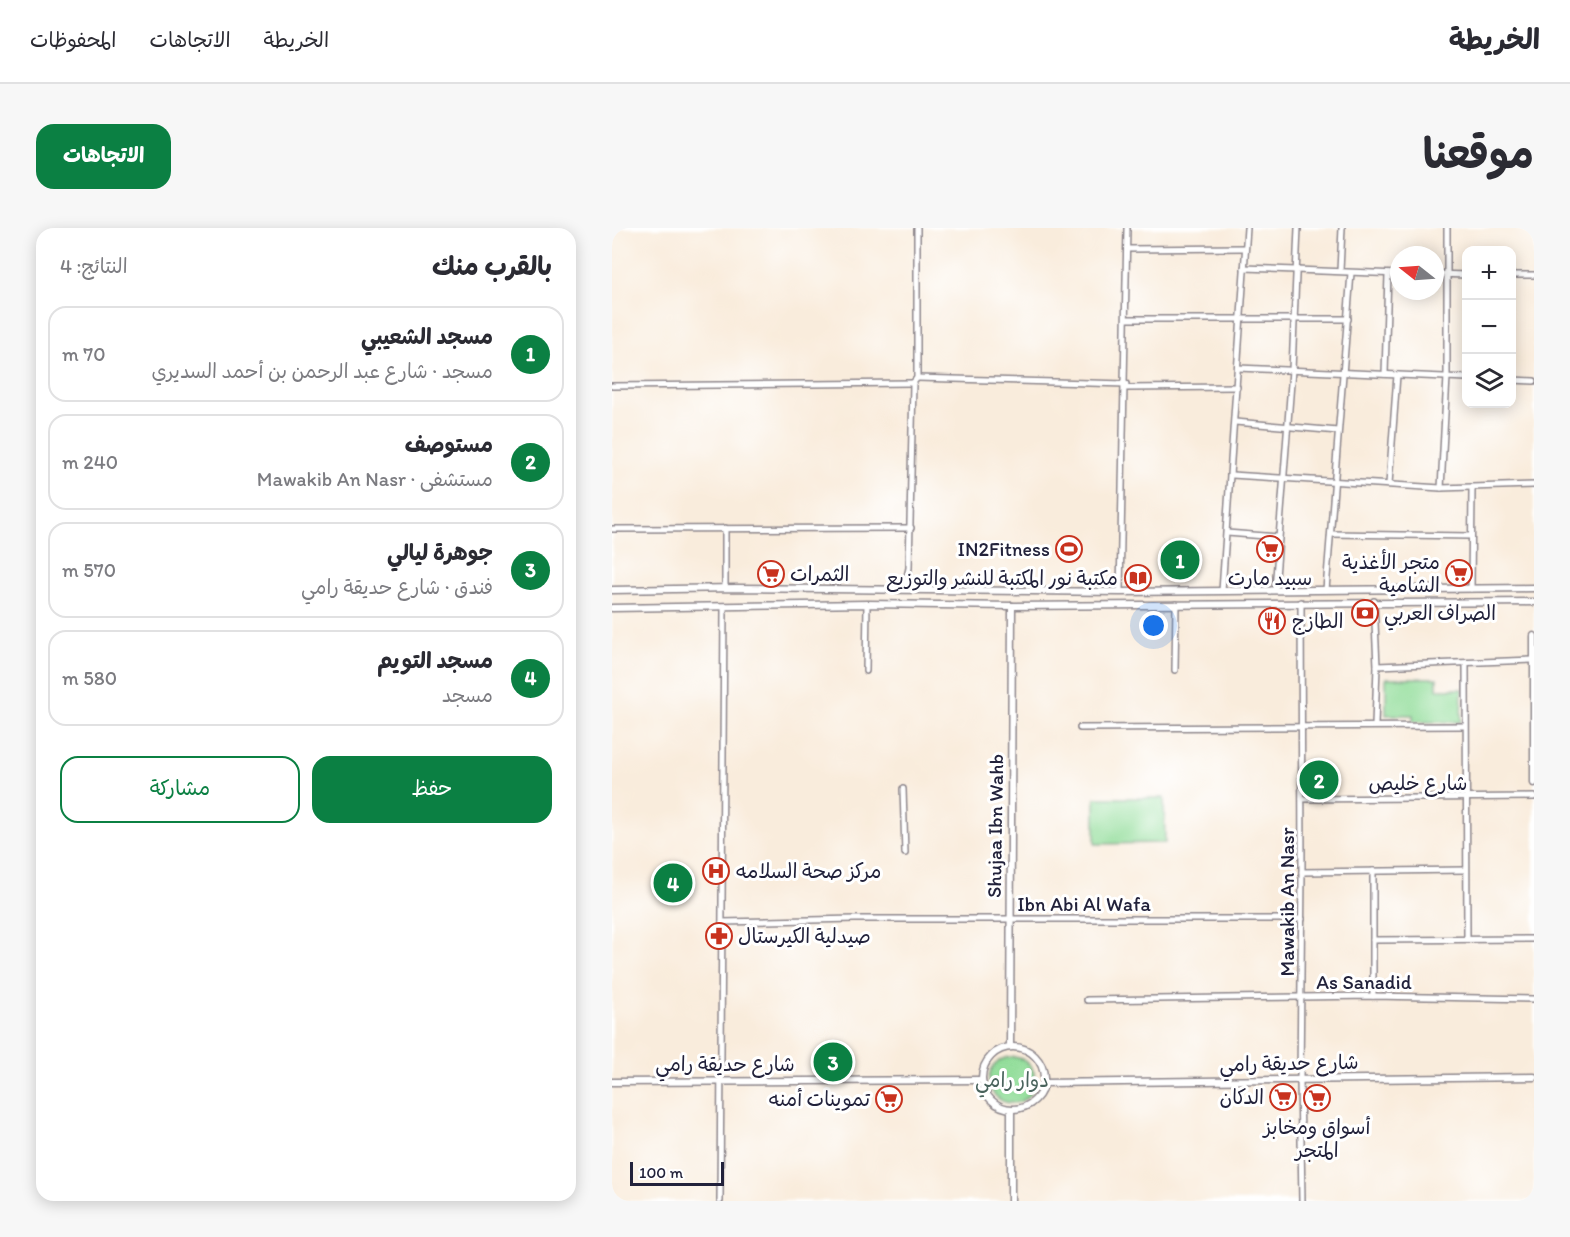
<!DOCTYPE html>
<html lang="ar">
<meta charset="utf-8">
<style>
:root{--surface:#fff;--page:#f7f7f7;--text:#2b2b33;--muted:#7c7c81;--line:#e1e1e2;--accent:#0b8043}
body{margin:0;font-family:Itim,"Playpen Sans Arabic",sans-serif;background:var(--page);color:var(--text);direction:rtl}
.controls{position:absolute;right:18px;top:18px;display:grid;overflow:hidden;border-radius:12px;box-shadow:0 3px 15px #0003}
.controls button{width:54px;height:54px;display:grid;place-items:center;padding:0;border:0;border-bottom:2px solid var(--line);background:var(--surface);color:var(--text);font:30px sans-serif}
.compass{position:absolute;left:778px;top:18px;width:54px;height:54px;border-radius:50%;background:var(--surface);box-shadow:0 3px 15px #0003;rotate:287deg}
.scale{position:absolute;left:18px;bottom:15px;width:94px;box-sizing:border-box;padding-left:6px;border:3px solid #22223b;border-top:0;font-size:16px;line-height:21px;white-space:nowrap;color:#22223b;-webkit-text-stroke:4px #fff;paint-order:stroke}
.you{position:absolute;left:542px;top:398px;width:21px;height:21px;margin:-15px;border:4px solid #fff;border-radius:50%;background:#1a73e8;box-shadow:0 0 0 9px #1a73e833}
.badge{display:grid;place-items:center;width:39px;height:39px;border-radius:50%;background:var(--accent);color:#fff;font-size:20px;font-weight:700}
.pin{position:absolute;translate:-50% -50%;border:3px solid #fff;box-shadow:0 2px 6px #0006}
.list{margin:0;padding:0;list-style:none}
h2{display:flex;justify-content:space-between;align-items:center;height:78px;margin:0;padding:0 24px;font-size:26px}
h2 small{font-size:20px;font-weight:400;color:var(--muted)}
.list li{display:grid;grid-template-columns:39px 1fr auto;gap:18px;align-items:center;box-sizing:border-box;height:96px;margin:0 12px 12px;padding:0 12px;border:2px solid var(--line);border-radius:18px}
.list b{display:block;font-size:22px;white-space:nowrap}
.list p{margin:0;font-size:20px;white-space:nowrap;color:var(--muted)}
.list em{font-size:20px;font-style:normal;color:var(--muted)}
.actions{display:flex;gap:12px;padding:18px 24px}
.actions a{flex:1;padding:14px 0;border:2px solid var(--accent);border-radius:18px;text-align:center;font-size:21px;color:var(--accent)}
.actions .main{background:var(--accent);color:#fff}
.icon{flex:none;width:33px;height:33px;fill:none;stroke:currentColor;stroke-width:2;stroke-linecap:round;stroke-linejoin:round}
.map{position:relative;flex:none;width:922px;height:973px;overflow:hidden;direction:ltr;border-radius:18px}
header{display:flex;align-items:center;gap:36px;box-sizing:border-box;height:84px;padding:0 30px;background:var(--surface);border-bottom:2px solid var(--line)}
header strong{font-size:28px}
nav{display:flex;gap:33px;margin-inline-start:auto;font-size:21px}
.intro{display:flex;align-items:center;justify-content:space-between;box-sizing:border-box;height:144px;padding:0 36px}
h1{margin:0;font-size:42px}
.button{padding:15px 27px;border-radius:18px;background:var(--accent);color:#fff;font-size:21px;font-weight:700}
main{display:flex;gap:36px;padding:0 36px}
aside{flex:1;background:var(--surface);border-radius:18px;box-shadow:0 3px 15px #0003}
.map>svg:first-child{display:block}
</style>
<header>
<strong>الخريطة</strong>
<nav><a>الخريطة</a><a>الاتجاهات</a><a>المحفوظات</a></nav>
</header>
<div class="intro"><h1>موقعنا</h1><a class="button">الاتجاهات</a></div>
<main>
<div class="map">
<svg width="922" height="973" viewBox="0 0 922 973">
<rect width="100%" height="100%" fill="#fff"/>
<filter id="ink" filterUnits="userSpaceOnUse"><feTurbulence type="fractalNoise" baseFrequency=".0167" numOctaves="2"/><feDisplacementMap in="SourceGraphic" scale="12" xChannelSelector="R" yChannelSelector="G"/><feConvolveMatrix kernelMatrix="1 2 1 2 8 2 1 2 1" color-interpolation-filters="sRGB"/></filter>
<filter id="wash" filterUnits="userSpaceOnUse"><feTurbulence type="fractalNoise" baseFrequency=".008" numOctaves="4" result="noise"/><feDisplacementMap in="SourceGraphic" scale="24" xChannelSelector="R" yChannelSelector="G"/><feGaussianBlur stdDeviation="1.35" result="paint"/><feColorMatrix in="noise" values="0 0 0 0 0 0 0 0 0 0 0 0 0 0 0 0 0 1.4 0 .05"/><feComposite in="paint" operator="in"/></filter>
<g filter="url(#wash)">
<rect width="100%" height="100%" fill="#f9ecdc"/>
<g fill="#91dd99" stroke="#5a806a" stroke-width="1.5">
<path d="M 774,450 L 825,450 L 825,461 L 850,461 L 849,494 L 801,494 L 801,487 L 774,487 Z"/>
<path d="M 483,570 L 552,570 L 553,615 L 483,616 Z"/>
<circle cx="400" cy="852" r="23"/>
</g>
</g>
<g filter="url(#ink)">
<g fill="none" stroke-linecap="round" stroke-linejoin="round">
<defs>
<g id="minor">
<path d="M 515,21 L 633,20"/>
<path d="M 632,40 L 787,46"/>
<path d="M 728,43 L 730,0"/>
<path d="M 823,46 L 855,47"/>
<path d="M 900,47 L 922,47"/>
<path d="M 514,91 L 736,91"/>
<path d="M 626,140 L 855,150"/>
<path d="M 773,146 L 776,46"/>
<path d="M 305,150 L 514,156"/>
<path d="M 900,152 L 922,153"/>
<path d="M 0,158 L 301,155"/>
<path d="M 514,160 L 625,159"/>
<path d="M 623,194 L 726,203"/>
<path d="M 620,247 L 829,260 L 922,257"/>
<path d="M 777,256 L 785,147"/>
<path d="M 829,260 L 835,149 L 835,0"/>
<path d="M 113,300 L 113,360"/>
<path d="M 0,301 L 299,300"/>
<path d="M 615,305 L 666,309"/>
<path d="M 719,306 L 859,308"/>
<path d="M 292,361 L 297,340 L 301,155 L 305,150 L 305,0"/>
<path d="M 859,361 L 860,261"/>
<path d="M 663,362 L 680,142 L 686,0"/>
<path d="M 714,362 L 739,45"/>
<path d="M 610,363 L 635,0"/>
<path d="M 508,364 L 515,0"/>
<path d="M 762,373 L 765,438 L 763,497"/>
<path d="M 689,374 L 690,644 L 688,852 L 690,973"/>
<path d="M 854,436 L 855,711"/>
<path d="M 765,438 L 921,432"/>
<path d="M 563,442 L 564,376"/>
<path d="M 254,443 L 255,376"/>
<path d="M 468,500 L 853,498"/>
<path d="M 291,561 L 293,625"/>
<path d="M 690,571 L 922,569"/>
<path d="M 690,644 L 854,642"/>
<path d="M 110,694 L 243,691 L 690,691"/>
<path d="M 761,712 L 922,711"/>
<path d="M 761,768 L 761,643"/>
<path d="M 475,772 L 761,768 L 922,771"/>
<path d="M 108,973 L 112,379"/>
</g>
<g id="tertiary">
<path d="M 0,362 L 124,360 L 508,364 L 922,360"/>
<path d="M 0,380 L 255,376 L 400,378 L 922,374"/>
<path d="M 922,408 L 922,555"/>
<path d="M 398,818 L 400,378"/>
<circle cx="401" cy="850" r="31"/>
<path d="M 0,854 L 369,852"/>
<path d="M 432,855 L 922,849"/>
<path d="M 399,973 L 399,882"/>
</g>
</defs>
<use href="#minor" stroke="#8e878c" stroke-width="8"/>
<use href="#tertiary" stroke="#8e878c" stroke-width="9"/>
<use href="#minor" stroke="#fff" stroke-width="5"/>
<use href="#tertiary" stroke="#fff" stroke-width="6"/>
</g>
</g>
<defs>
<symbol id="stadium-ring" viewBox="-11 -11 22 22"><circle r="9.5" fill="#fff" stroke="#c8321e" stroke-width="1.5"/><path d="M0-5a6.5 5 0 1 0 0 10a6.5 5 0 1 0 0-10ZM-3.5-1.8h7v3.6h-7Z" fill="#c8321e"/></symbol>
<symbol id="supermarket-ring" viewBox="-11 -11 22 22"><circle r="9.5" fill="#fff" stroke="#c8321e" stroke-width="1.5"/><path d="M-6-5.5h2.5l.6 2H6L4.5 2H-2.5L-4.4-4H-6ZM-1.5 3.2a1.3 1.3 0 1 0 .1 0ZM3 3.2a1.3 1.3 0 1 0 .1 0Z" fill="#c8321e"/></symbol>
<symbol id="library-ring" viewBox="-11 -11 22 22"><circle r="9.5" fill="#fff" stroke="#c8321e" stroke-width="1.5"/><path d="M-6-4Q-3-5.5-.7-3.5V5Q-3 3-6 4ZM6-4Q3-5.5 .7-3.5V5Q3 3 6 4Z" fill="#c8321e"/></symbol>
<symbol id="bank-ring" viewBox="-11 -11 22 22"><circle r="9.5" fill="#fff" stroke="#c8321e" stroke-width="1.5"/><path d="M-6-4H6V4H-6ZM0-2.3a2.3 2.3 0 1 0 0 4.6a2.3 2.3 0 1 0 0-4.6Z" fill="#c8321e"/></symbol>
<symbol id="restaurant-ring" viewBox="-11 -11 22 22"><circle r="9.5" fill="#fff" stroke="#c8321e" stroke-width="1.5"/><path d="M-5-6h1v4h1v-4h1v4h1v-4h1v5L-1.5 .5V6h-2V.5L-5-1ZM5-6V6H3V1.5H1.5Q1.5-4 5-6Z" fill="#c8321e"/></symbol>
<symbol id="hospital-ring" viewBox="-11 -11 22 22"><circle r="9.5" fill="#fff" stroke="#c8321e" stroke-width="1.5"/><path d="M-5-5h3v3.5h4V-5h3V5h-3V1.5h-4V5h-3Z" fill="#c8321e"/></symbol>
<symbol id="pharmacy-ring" viewBox="-11 -11 22 22"><circle r="9.5" fill="#fff" stroke="#c8321e" stroke-width="1.5"/><path d="M-2-6h4v4h4v4h-4v4h-4v-4h-4v-4h4Z" fill="#c8321e"/></symbol>
</defs>
<g fill-rule="evenodd">
<use href="#stadium-ring" x="442" y="306" width="30" height="30"/>
<use href="#supermarket-ring" x="643" y="306" width="30" height="30"/>
<use href="#supermarket-ring" x="832" y="330" width="30" height="30"/>
<use href="#supermarket-ring" x="144" y="331" width="30" height="30"/>
<use href="#library-ring" x="511" y="335" width="30" height="30"/>
<use href="#bank-ring" x="738" y="370" width="30" height="30"/>
<use href="#restaurant-ring" x="645" y="378" width="30" height="30"/>
<use href="#hospital-ring" x="89" y="628" width="30" height="30"/>
<use href="#pharmacy-ring" x="92" y="693" width="30" height="30"/>
<use href="#supermarket-ring" x="656" y="854" width="30" height="30"/>
<use href="#supermarket-ring" x="690" y="855" width="30" height="30"/>
<use href="#supermarket-ring" x="262" y="856" width="30" height="30"/>
</g>
<g text-anchor="middle" dominant-baseline="central" stroke-width="6" stroke-linejoin="round" paint-order="stroke">
<g font-size="20" fill="#22223b" stroke="#fff" text-anchor="end">
<text x="438" y="321">IN2Fitness</text>
<text x="828" y="334">متجر الأغذية<tspan x="828" dy="23">الشامية</tspan></text>
<text x="178" y="346" text-anchor="start">الثمرات</text>
<text x="506" y="350">مكتبة نور المكتبة للنشر والتوزيع</text>
<text x="658" y="350" text-anchor="middle">سبيد مارت</text>
<text x="772" y="385" text-anchor="start">الصراف العربي</text>
<text x="680" y="393" text-anchor="start">الطازج</text>
<text x="124" y="643" text-anchor="start">مركز صحة السلامه</text>
<text x="126" y="708" text-anchor="start">صيدلية الكيرستال</text>
<text x="652" y="869">الدكان</text>
<text x="258" y="871">تموينات أمنه</text>
<text x="705" y="899" text-anchor="middle">أسواق ومخابز<tspan x="705" dy="23">المتجر</tspan></text>
</g>
<g font-size="20" fill="#22223b" stroke="#fff">
<text x="806" y="555">شارع خليص</text>
<text transform="translate(383 598) rotate(-89)">Shujaa Ibn Wahb</text>
<text transform="translate(675 674) rotate(-90)">Mawakib An Nasr</text>
<text x="472" y="676">Ibn Abi Al Wafa</text>
<text x="752" y="754">As Sanadid</text>
<text transform="translate(677 835) rotate(-1)">شارع حديقة رامي</text>
<text x="113" y="836">شارع حديقة رامي</text>
</g>
<g font-size="20" fill="#49635c" stroke="#fff">
<text x="400" y="852">دوار رامي</text>
</g>
</g>
</svg>
<div class="controls">
<button>+</button>
<button>−</button>
<button><svg class="icon" aria-label="layers" viewBox="0 0 24 24"><path d="M12 4l9 5-9 5-9-5zM3 14l9 5 9-5"/></svg></button>
</div>
<svg class="compass" viewBox="-18 -18 36 36"><path d="M0-13l5 13h-10z" fill="#e53935"/><path d="M0 13l5-13h-10z" fill="#7c7c81"/></svg>
<div class="scale">100 m</div>
<div class="you"></div>
<div class="pin badge" style="left:568px;top:332px">1</div>
<div class="pin badge" style="left:707px;top:552px">2</div>
<div class="pin badge" style="left:221px;top:834px">3</div>
<div class="pin badge" style="left:61px;top:655px">4</div>
</div>
<aside>
<h2>بالقرب منك<small>النتائج: 4</small></h2>
<ul class="list">
<li><span class="badge">1</span><div><b>مسجد الشعيبي</b><p>مسجد · شارع عبد الرحمن بن أحمد السديري</p></div><em>70 m</em></li>
<li><span class="badge">2</span><div><b>مستوصف</b><p>مستشفى · Mawakib An Nasr</p></div><em>240 m</em></li>
<li><span class="badge">3</span><div><b>جوهرة ليالي</b><p>فندق · شارع حديقة رامي</p></div><em>570 m</em></li>
<li><span class="badge">4</span><div><b>مسجد التويم</b><p>مسجد</p></div><em>580 m</em></li>
</ul>
<div class="actions"><a class="main">حفظ</a><a>مشاركة</a></div>
</aside>
</main>
